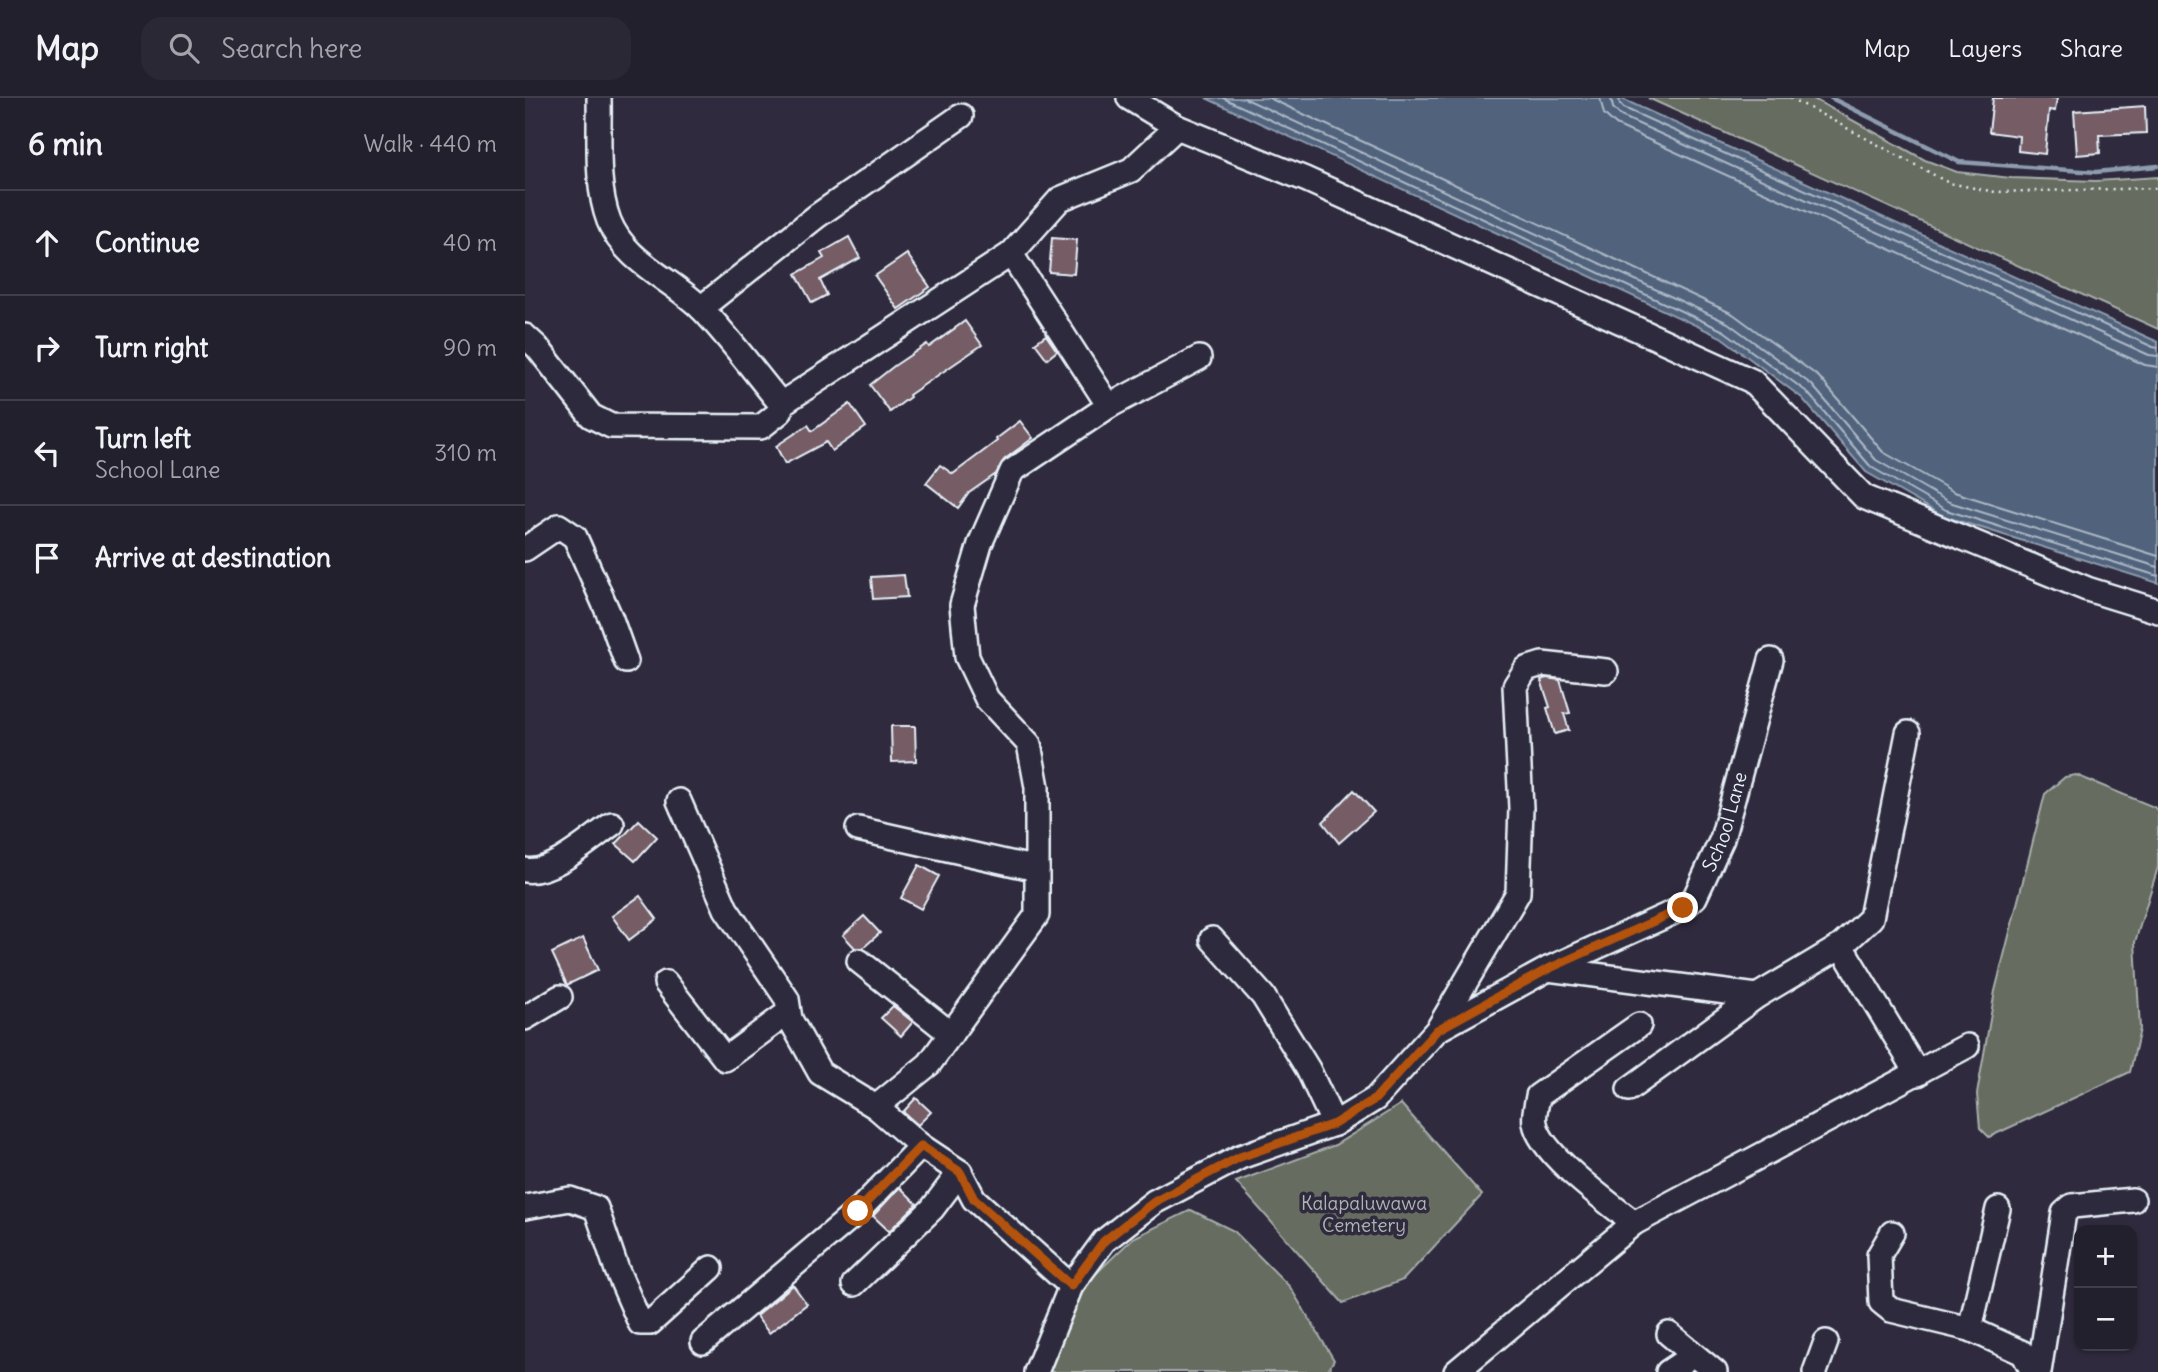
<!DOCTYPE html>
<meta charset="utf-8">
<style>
:root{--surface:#23202e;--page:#2b2836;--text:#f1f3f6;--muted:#a3a3aa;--line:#403e4a}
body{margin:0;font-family:Delius,sans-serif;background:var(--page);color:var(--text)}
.controls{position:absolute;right:21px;bottom:21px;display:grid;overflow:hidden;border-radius:14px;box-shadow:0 2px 5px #0004}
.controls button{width:63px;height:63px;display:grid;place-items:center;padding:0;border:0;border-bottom:2px solid var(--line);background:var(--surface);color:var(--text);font:35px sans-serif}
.stop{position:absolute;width:21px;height:21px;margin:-16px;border:5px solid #b45309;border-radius:50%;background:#fff}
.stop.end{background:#b45309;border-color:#fff;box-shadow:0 2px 7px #0008}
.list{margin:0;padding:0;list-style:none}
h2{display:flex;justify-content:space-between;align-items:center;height:91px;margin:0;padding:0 28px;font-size:30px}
h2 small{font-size:23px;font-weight:400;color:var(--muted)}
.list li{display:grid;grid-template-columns:46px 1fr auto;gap:21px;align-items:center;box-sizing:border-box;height:105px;padding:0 28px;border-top:2px solid var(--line)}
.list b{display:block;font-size:26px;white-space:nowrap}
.list p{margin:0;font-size:23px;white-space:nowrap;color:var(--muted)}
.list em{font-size:23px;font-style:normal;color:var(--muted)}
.icon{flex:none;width:38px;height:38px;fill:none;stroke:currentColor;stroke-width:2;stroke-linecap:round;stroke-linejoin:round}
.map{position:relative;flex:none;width:1633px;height:1274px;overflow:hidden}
header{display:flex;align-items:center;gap:42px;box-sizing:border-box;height:98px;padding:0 35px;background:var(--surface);border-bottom:2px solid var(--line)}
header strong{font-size:33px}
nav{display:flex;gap:38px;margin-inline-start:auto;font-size:24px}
.search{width:490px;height:63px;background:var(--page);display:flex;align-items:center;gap:18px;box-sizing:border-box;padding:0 24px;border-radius:21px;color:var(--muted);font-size:26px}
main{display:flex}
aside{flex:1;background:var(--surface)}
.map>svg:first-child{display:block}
</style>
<header>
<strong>Map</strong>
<div class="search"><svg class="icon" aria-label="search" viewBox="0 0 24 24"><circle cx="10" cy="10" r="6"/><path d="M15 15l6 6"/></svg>Search here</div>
<nav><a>Map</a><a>Layers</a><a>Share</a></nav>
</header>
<main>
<aside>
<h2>6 min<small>Walk · 440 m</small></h2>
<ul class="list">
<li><svg class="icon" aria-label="ahead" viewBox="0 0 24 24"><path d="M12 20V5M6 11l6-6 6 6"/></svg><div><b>Continue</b></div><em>40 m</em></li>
<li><svg class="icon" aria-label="right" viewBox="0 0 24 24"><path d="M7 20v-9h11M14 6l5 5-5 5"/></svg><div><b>Turn right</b></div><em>90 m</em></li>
<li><svg class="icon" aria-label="left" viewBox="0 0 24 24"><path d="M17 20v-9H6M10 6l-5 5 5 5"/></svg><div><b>Turn left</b><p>School Lane</p></div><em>310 m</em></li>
<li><svg class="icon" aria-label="arrive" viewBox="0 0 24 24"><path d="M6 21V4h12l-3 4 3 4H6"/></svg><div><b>Arrive at destination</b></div></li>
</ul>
</aside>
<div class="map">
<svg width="1633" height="1274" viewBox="0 0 1633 1274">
<rect width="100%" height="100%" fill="#2f2a3d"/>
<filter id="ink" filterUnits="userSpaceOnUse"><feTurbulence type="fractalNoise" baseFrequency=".0143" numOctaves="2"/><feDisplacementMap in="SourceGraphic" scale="14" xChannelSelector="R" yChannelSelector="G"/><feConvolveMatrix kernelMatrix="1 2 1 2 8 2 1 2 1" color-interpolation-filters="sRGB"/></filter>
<g filter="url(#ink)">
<g fill="#666c5f" stroke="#a7aeac" stroke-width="2">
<path d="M 1123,0 L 1287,0 L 1400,62 L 1432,74 L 1486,80 L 1571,83 L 1633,79 L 1633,231 Z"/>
<path d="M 1551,677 L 1629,709 L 1633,713 L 1633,769 L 1610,844 L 1615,931 L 1605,974 L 1464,1039 L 1455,1030 L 1452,996 L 1470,893 L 1520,696 L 1540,679 Z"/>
<path d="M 876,1006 L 957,1097 L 878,1182 L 818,1205 L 711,1084 L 810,1047 Z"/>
<path d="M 666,1112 L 709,1133 L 765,1189 L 809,1262 L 802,1274 L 525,1274 L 553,1193 L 608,1140 Z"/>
</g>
<path fill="#51637c" stroke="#8d9cae" stroke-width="2" d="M 681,0 L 1095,0 L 1633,244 L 1633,485 L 1418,418 L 1341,374 L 1277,300 L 1196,239 Z"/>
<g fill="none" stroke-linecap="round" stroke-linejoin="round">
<g stroke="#acb8c6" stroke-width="2">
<path d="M 698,0 L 1199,233 L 1282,294 L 1346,369 L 1421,412 L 1633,478"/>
<path d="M 719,0 L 1203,225 L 1287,287 L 1351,362 L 1424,404 L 1633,469"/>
<path d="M 744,0 L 1208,216 L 1294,279 L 1358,354 L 1429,394 L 1633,458"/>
<path d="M 1075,0 L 1079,16 L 1091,27 L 1620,267 L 1633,269"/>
<path d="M 1086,0 L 1088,10 L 1096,18 L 1624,257 L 1633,258"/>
<path d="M 1094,0 L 1095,6 L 1099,10 L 1628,249 L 1633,250"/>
</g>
<path stroke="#8d9cae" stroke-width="4.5" d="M 1306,0 L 1434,64 L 1571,74 L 1633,68"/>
</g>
<g fill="#745c65" stroke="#e8f1f8" stroke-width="2">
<path d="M 1468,0 L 1532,0 L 1530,13 L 1524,12 L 1520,56 L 1493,53 L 1494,38 L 1464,34 Z"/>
<path d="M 1620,8 L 1621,35 L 1574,37 L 1575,55 L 1552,57 L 1549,13 Z"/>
<path d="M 324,139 L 335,160 L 295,182 L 302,197 L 287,205 L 271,176 L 299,160 L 296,155 Z"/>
<path d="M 527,140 L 552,142 L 549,176 L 524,174 Z"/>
<path d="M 382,156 L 405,189 L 373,211 L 350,178 Z"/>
<path d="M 440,223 L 457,247 L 384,297 L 385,299 L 365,314 L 345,287 L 369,268 L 402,246 L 404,249 Z"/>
<path d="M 521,237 L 532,253 L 522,261 L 510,245 Z"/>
<path d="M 325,306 L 341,329 L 307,353 L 301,344 L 260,366 L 251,348 L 283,327 L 287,333 Z"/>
<path d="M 495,323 L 508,340 L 479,362 L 471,376 L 444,395 L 433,410 L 401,385 L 415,367 L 428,376 L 472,343 L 471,341 Z"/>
<path d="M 379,477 L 382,499 L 348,501 L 346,479 Z"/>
<path d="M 1021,580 L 1035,582 L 1045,615 L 1039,616 L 1044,632 L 1030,636 L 1022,610 L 1025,609 L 1016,582 Z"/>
<path d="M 366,628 L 390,628 L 391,663 L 367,664 Z"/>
<path d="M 829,692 L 849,714 L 814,745 L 798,724 Z"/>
<path d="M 114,722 L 132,739 L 110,763 L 91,746 Z"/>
<path d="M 394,767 L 414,778 L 396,811 L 376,800 Z"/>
<path d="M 115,798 L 132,821 L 104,842 L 87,818 Z"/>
<path d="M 339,818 L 355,835 L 338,850 L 330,850 L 318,837 Z"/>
<path d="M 58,840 L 73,872 L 42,887 L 27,855 Z"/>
<path d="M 368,908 L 388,924 L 376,938 L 356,920 Z"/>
<path d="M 391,1000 L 406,1014 L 393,1027 L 378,1014 Z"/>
<path d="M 375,1089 L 392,1106 L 364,1133 L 348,1118 Z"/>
<path d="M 268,1187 L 282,1206 L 244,1235 L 231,1218 Z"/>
</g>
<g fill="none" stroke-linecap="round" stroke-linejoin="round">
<defs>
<g id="minor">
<path d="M 604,0 L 652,29 L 780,81 L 1227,283 L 1339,399 L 1562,491 L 1633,513"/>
<path d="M 176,210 L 292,118 L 436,18"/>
<path d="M 0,238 L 12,249 L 66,318 L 86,328 L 236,329 L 255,314 L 256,306 C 230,275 205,240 177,211 C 147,181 100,164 84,123 C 70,87 75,38 74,0"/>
<path d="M 256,306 L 486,156"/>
<path d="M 584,308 L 674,260"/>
<path d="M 0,451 L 34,428 L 50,439 L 86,521 L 101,563"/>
<path d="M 154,703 L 201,811 L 262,901 L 265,921"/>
<path d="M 333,731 L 512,771"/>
<path d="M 0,772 C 26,777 66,741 87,726"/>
<path d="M 687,841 L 738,898 L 783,971 L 809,1026"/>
<path d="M 1316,848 L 1393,976"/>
<path d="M 334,863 L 426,936"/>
<path d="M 1023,871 L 1232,898"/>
<path d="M 141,885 L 200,961 L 257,919 L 265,921 L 295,975 L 351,1009"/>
<path d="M 0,920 L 35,899"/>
<path d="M 913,931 L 993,795 L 996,710 L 990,588 L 1001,571 L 1017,566 L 1081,573"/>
<path d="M 1104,991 L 1232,898 L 1316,848 L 1346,820 L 1383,635"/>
<path d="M 0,1109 L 45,1101 L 71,1110 L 92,1172 L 115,1225 L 125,1225 L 186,1170"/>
<path d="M 1109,1125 C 1084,1105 1015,1056 1010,1025 C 1008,1017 1012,1006 1013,998 L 1114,927"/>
<path d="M 1367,1135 L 1354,1157 L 1356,1204 L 1366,1212 L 1445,1231 L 1498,1255 L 1508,1274"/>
<path d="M 329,1186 L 407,1111 L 435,1074"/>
<path d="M 546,1188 L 449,1101 L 435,1074 L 396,1048 L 351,1009 L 404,966 L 512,817 L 512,689 L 504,646 L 462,601 L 442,559 L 437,507 L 455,446 L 487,373 L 584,308 L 486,156 L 535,101 L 606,72 L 652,29"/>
<path d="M 1445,1231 L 1473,1111"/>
<path d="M 1144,1236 L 1190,1274"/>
<path d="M 178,1244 L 333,1113 L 396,1048"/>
<path id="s1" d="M 511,1274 L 546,1188 L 579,1143 L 629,1104 L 715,1059 L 809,1026 L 850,1001 L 912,932 L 1023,871 L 1158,810 L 1170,799 L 1197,741 L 1246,562"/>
<path d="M 931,1274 L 1109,1125 L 1442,948"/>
<path d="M 1143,1274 L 1158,1264 L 1165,1253"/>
<path d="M 1290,1274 L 1301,1244"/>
<path d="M 1514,1274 L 1539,1115 L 1547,1108 L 1608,1102"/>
</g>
</defs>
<use href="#minor" stroke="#e8f1f8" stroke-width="28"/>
<path stroke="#e8f1f8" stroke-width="2.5" stroke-dasharray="2 5" stroke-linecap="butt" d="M 1266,0 L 1424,85 L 1470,94 L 1633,90"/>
<use href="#minor" stroke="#2f2a3d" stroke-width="23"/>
</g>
</g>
<g fill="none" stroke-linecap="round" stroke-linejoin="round" filter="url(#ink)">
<path stroke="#b45309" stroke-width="9" d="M 333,1113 L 396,1048 L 435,1074 L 449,1101 L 546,1188 L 579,1143 L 629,1104 L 715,1059 L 809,1026 L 850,1001 L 912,932 L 1023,871 L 1158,810"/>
</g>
<g text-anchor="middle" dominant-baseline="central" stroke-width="7" stroke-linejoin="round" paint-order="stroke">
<g font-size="19" fill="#e8f1f8" stroke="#2f2a3d">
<text stroke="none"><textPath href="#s1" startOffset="922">School Lane</textPath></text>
</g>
<g font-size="19" fill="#aeb5b3" stroke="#2f2a3d">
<text x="839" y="1105">Kalapaluwawa<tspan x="839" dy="22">Cemetery</tspan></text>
</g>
</g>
</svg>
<div class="controls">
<button>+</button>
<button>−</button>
</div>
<div class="stop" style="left:333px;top:1113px"></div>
<div class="stop end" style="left:1158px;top:810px"></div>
</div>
</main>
